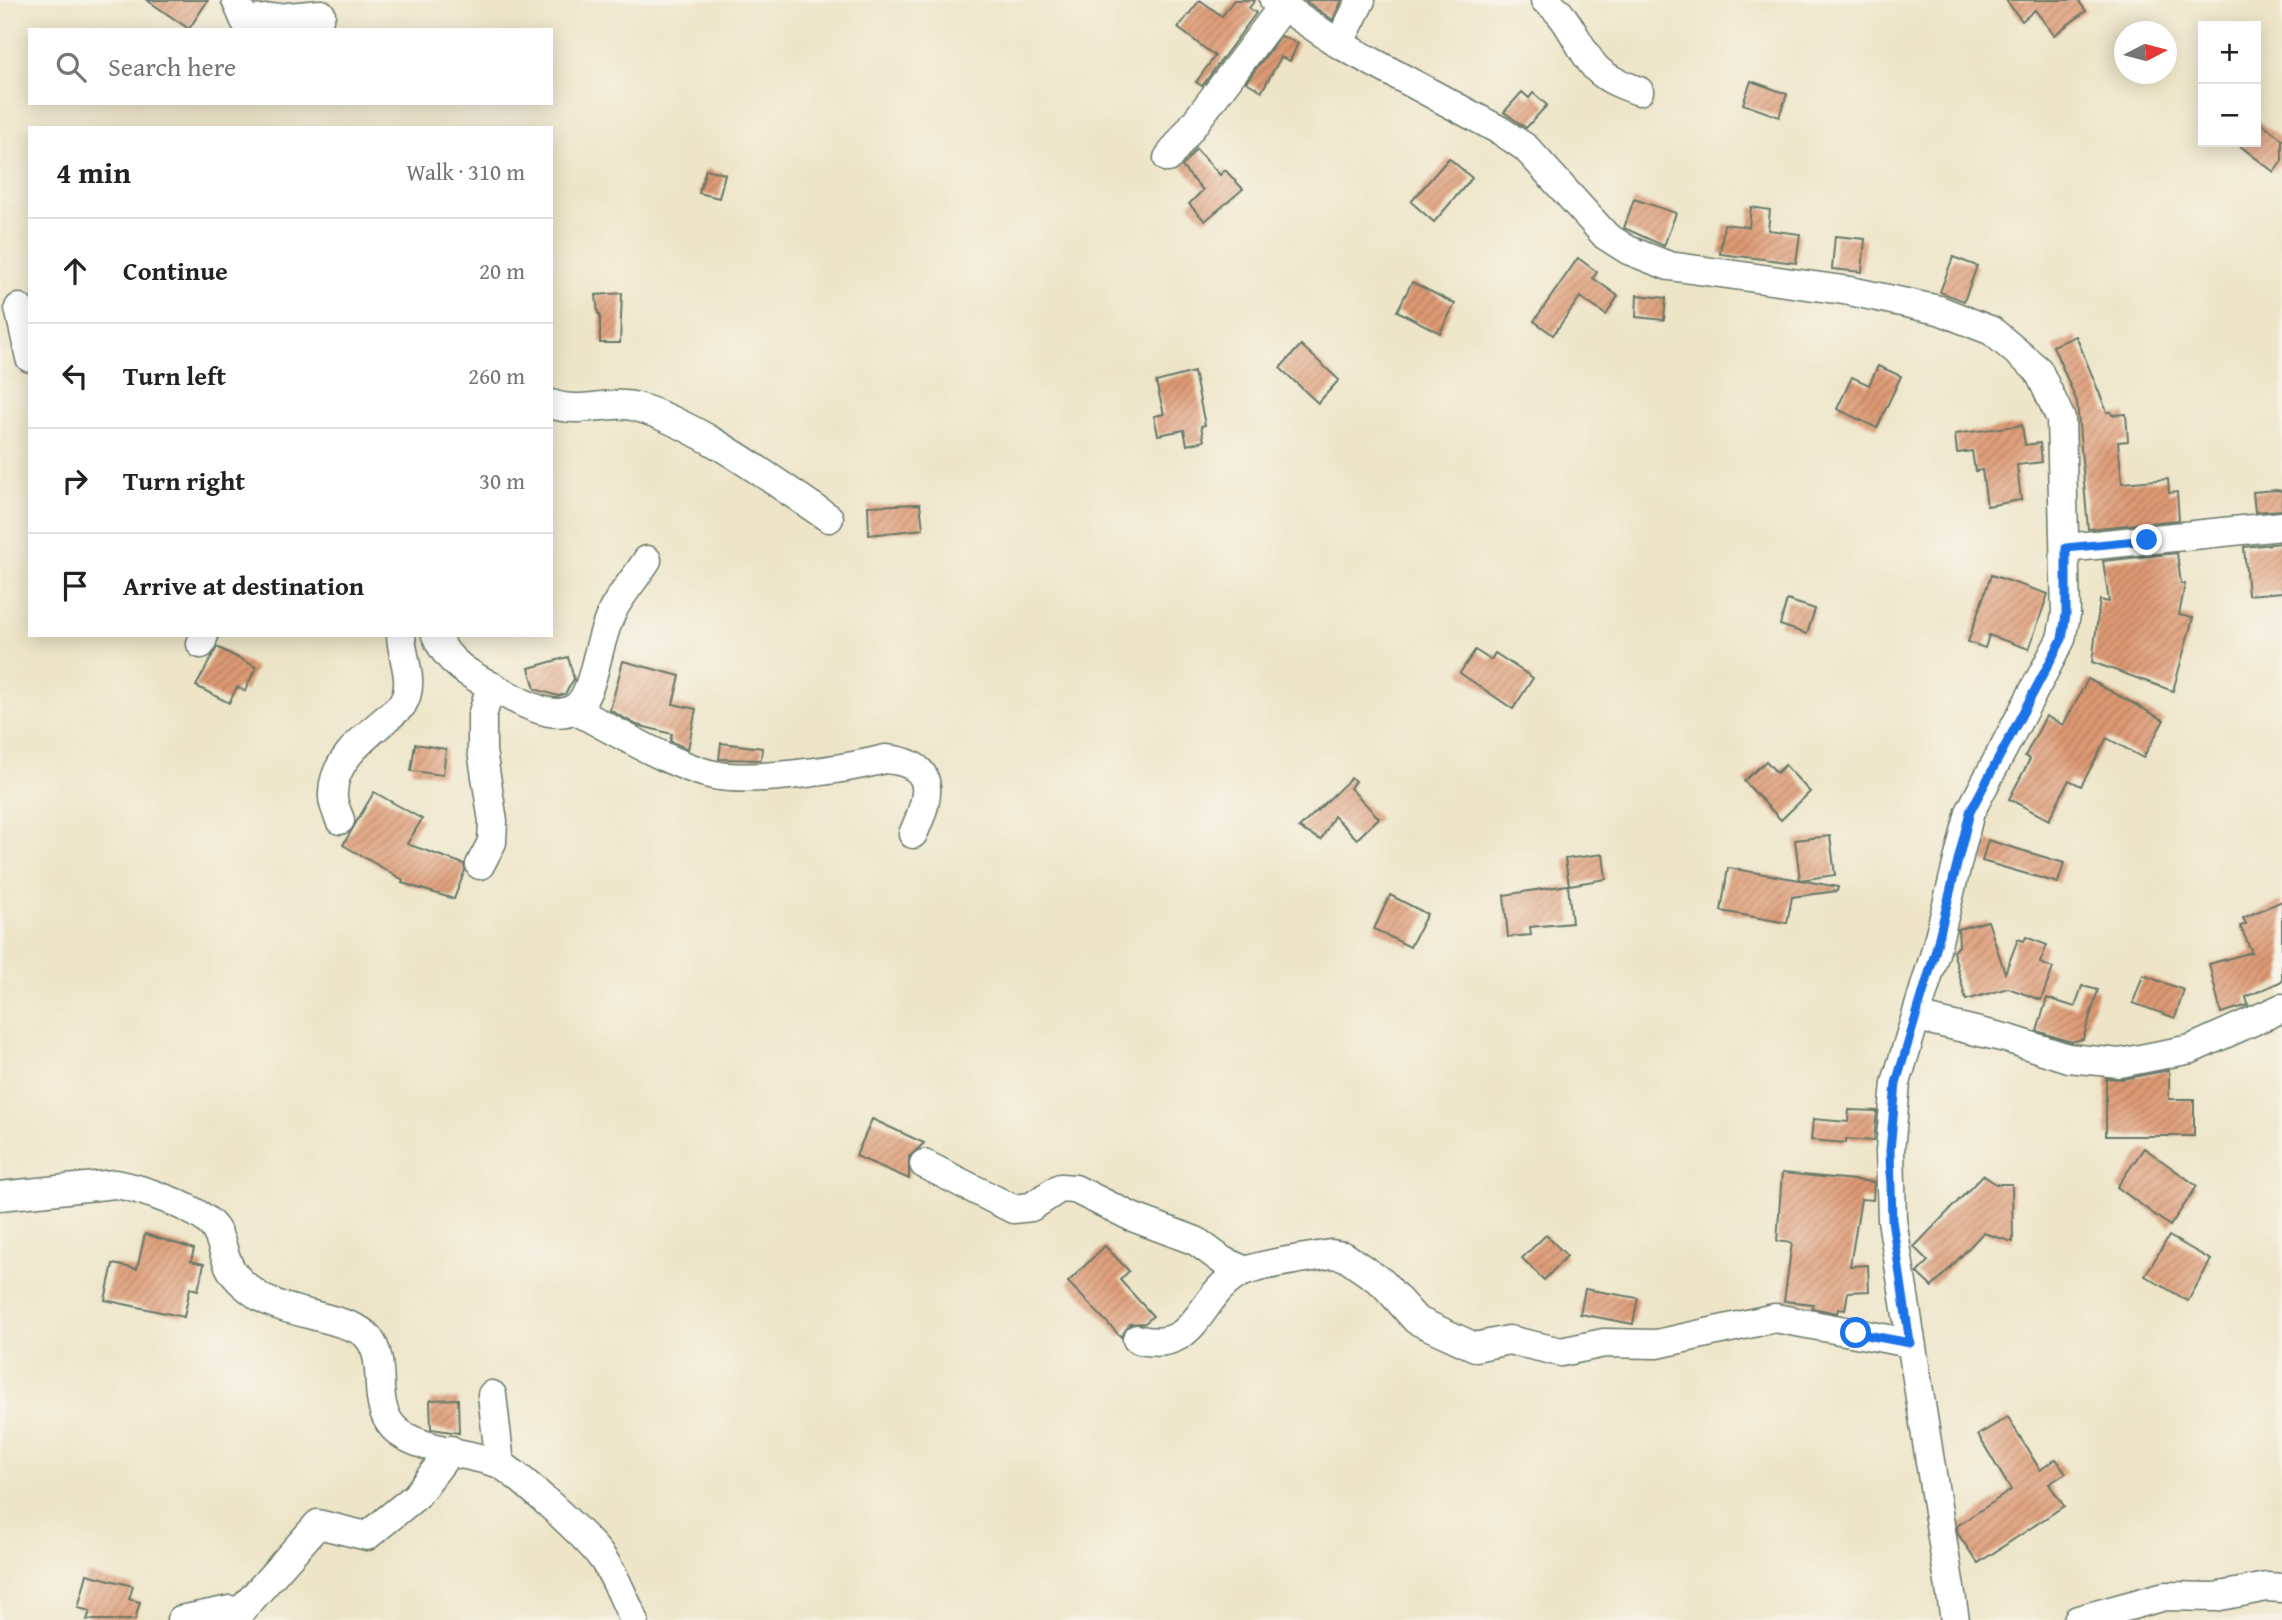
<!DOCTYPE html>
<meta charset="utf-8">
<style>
:root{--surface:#fff;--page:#f2f2f2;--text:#222;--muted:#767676;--line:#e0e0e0}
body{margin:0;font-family:"Gentium Book Plus",serif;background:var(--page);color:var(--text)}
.controls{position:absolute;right:21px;top:21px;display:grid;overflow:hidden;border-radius:0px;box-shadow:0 4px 18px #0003}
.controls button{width:63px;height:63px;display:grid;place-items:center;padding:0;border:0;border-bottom:2px solid var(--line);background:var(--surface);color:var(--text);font:35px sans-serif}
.compass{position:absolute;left:2114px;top:21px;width:63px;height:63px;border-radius:50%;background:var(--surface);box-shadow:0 4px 18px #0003;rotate:84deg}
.stop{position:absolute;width:21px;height:21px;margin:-16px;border:5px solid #1a73e8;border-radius:50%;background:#fff}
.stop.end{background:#1a73e8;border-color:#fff;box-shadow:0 2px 7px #0008}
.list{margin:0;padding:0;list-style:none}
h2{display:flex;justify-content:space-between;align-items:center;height:91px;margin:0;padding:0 28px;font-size:30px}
h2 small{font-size:23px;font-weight:400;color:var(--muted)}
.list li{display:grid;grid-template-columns:46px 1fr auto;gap:21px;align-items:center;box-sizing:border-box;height:105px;padding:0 28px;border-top:2px solid var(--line)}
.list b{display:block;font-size:26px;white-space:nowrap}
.list em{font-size:23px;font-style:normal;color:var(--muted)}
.icon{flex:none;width:38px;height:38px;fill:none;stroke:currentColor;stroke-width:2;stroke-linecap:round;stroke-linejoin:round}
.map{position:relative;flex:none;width:2282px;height:1620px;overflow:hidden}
.search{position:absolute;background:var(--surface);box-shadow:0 4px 18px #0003;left:28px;top:28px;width:525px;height:77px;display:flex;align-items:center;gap:18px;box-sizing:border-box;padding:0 24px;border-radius:0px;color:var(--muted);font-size:26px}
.panel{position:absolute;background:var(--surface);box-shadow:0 4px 18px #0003;left:28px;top:126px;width:525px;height:511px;border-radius:0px}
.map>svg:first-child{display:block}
</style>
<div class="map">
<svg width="2282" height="1620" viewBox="0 0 2282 1620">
<defs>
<pattern id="building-hatch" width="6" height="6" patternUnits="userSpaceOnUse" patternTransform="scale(1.75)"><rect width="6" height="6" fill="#de9973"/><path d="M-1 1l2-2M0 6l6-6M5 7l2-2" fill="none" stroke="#b37e5f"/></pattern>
</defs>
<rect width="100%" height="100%" fill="#f7f3e8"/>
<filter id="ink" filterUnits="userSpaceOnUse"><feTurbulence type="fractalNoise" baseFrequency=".0143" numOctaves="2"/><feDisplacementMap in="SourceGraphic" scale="14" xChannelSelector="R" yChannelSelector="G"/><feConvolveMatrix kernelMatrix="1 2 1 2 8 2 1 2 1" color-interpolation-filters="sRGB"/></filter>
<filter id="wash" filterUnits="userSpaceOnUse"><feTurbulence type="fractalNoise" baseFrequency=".00686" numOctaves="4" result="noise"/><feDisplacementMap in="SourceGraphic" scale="28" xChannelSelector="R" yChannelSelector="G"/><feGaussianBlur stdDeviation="1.57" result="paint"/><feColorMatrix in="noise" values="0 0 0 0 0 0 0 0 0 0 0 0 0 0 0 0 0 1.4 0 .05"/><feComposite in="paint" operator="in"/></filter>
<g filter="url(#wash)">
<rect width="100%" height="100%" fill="#eee5c8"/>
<g id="blocks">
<g fill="url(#building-hatch)">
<path d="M 147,0 L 208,0 L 189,29 Z"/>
<path d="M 1200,0 L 1222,16 L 1234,0 L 1255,0 L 1249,8 L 1256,13 L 1202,86 L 1196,82 L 1215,56 L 1178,28 Z"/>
<path d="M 1304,0 L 1342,0 L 1333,20 Z"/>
<path d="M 2006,0 L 2078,0 L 2086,11 L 2054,35 L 2035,10 L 2022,21 Z"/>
<path d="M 1281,36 L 1298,43 L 1290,61 L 1281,57 L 1262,91 L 1246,82 Z"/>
<path d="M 1751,81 L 1787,94 L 1779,117 L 1743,104 Z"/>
<path d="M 1522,92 L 1529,98 L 1533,93 L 1547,105 L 1526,128 L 1504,112 Z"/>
<path d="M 2256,119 L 2282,139 L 2282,161 L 2274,172 L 2235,142 L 2256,142 Z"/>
<path d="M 1196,149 L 1220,175 L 1225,170 L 1243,189 L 1205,221 L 1189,204 L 1203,190 L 1182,167 Z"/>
<path d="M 1449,158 L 1472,178 L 1434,222 L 1411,202 Z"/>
<path d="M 706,169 L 725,174 L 719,198 L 699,193 Z"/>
<path d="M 1634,199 L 1676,213 L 1664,246 L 1624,228 Z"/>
<path d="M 1751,207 L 1770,210 L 1768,230 L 1800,234 L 1796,263 L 1720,254 L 1724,224 L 1749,227 Z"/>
<path d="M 1835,236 L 1865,239 L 1862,272 L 1832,269 Z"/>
<path d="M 1953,257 L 1977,266 L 1964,301 L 1940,292 Z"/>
<path d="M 1578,258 L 1597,272 L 1593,278 L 1618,296 L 1606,315 L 1580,297 L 1553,335 L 1534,321 Z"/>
<path d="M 1412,282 L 1455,304 L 1440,333 L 1397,311 Z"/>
<path d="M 622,293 L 620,343 L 600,343 L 600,314 L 598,314 L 596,295 Z"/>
<path d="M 1637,295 L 1666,298 L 1664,320 L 1636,317 Z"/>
<path d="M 2076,336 L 2107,412 L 2111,412 L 2112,415 L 2126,414 L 2128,441 L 2118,442 L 2122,483 L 2168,479 L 2169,493 L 2177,492 L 2179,520 L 2088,529 L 2077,402 L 2053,346 Z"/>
<path d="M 1301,345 L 1339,380 L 1318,403 L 1280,368 Z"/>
<path d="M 1878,366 L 1901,376 L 1877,428 L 1837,409 L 1852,377 L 1869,385 Z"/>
<path d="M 1194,372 L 1205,425 L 1201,426 L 1204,441 L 1187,445 L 1184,430 L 1158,435 L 1154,416 L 1164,414 L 1156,382 Z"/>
<path d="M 2022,425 L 2025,445 L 2040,443 L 2042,462 L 2017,465 L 2021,500 L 1987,506 L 1982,470 L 1975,471 L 1972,451 L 1957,453 L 1955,434 Z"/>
<path d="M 2276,490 L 2282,491 L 2282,510 L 2255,512 L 2253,492 Z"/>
<path d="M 920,504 L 923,529 L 869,535 L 868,506 Z"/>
<path d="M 2282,543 L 2282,592 L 2248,595 L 2244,547 Z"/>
<path d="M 2177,553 L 2181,584 L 2185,584 L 2179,615 L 2193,618 L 2173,691 L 2092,662 L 2100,600 L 2109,602 L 2103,561 Z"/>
<path d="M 1991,575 L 2048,594 L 2029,649 L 1989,635 L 1985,648 L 1968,642 Z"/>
<path d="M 1787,600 L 1815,609 L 1807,634 L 1780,625 Z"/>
<path d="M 217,647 L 256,667 L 245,691 L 237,687 L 229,703 L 196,686 Z"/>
<path d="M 1475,650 L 1491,660 L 1495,653 L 1533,678 L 1513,709 L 1460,673 Z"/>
<path d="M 568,657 L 574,679 L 565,694 L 558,696 L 535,689 L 529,668 Z"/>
<path d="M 623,661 L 680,676 L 673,704 L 696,709 L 688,749 L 670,741 L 672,734 L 637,725 L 610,710 Z"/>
<path d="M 2088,679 L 2164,720 L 2143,758 L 2107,738 L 2081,786 L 2069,780 L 2049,820 L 2009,799 L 2030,759 L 2025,756 L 2046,716 L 2063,725 Z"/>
<path d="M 721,743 L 762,748 L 761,760 L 719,759 Z"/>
<path d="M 415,744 L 446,749 L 443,775 L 411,771 Z"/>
<path d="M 1766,761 L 1777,773 L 1785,765 L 1810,792 L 1781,820 L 1744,781 Z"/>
<path d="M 1351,778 L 1355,781 L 1350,788 L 1379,818 L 1357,839 L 1334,816 L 1321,840 L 1299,828 Z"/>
<path d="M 374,792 L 422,819 L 407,844 L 464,864 L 465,870 L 454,899 L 402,883 L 403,880 L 343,845 Z"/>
<path d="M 1830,836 L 1835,875 L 1800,880 L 1838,887 L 1837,891 L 1792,897 L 1787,923 L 1721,911 L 1728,868 L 1800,880 L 1795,840 Z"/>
<path d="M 1988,840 L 2064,863 L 2058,883 L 1982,861 Z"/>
<path d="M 1603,854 L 1606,879 L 1569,885 L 1565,859 Z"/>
<path d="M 1568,885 L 1572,923 L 1530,927 L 1531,935 L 1508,937 L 1504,895 Z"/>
<path d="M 1390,895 L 1427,914 L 1410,947 L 1374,929 Z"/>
<path d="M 2282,901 L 2282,981 L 2246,997 L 2248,1005 L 2221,1013 L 2209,964 L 2252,952 L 2240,926 L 2246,924 L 2243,918 Z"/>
<path d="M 1988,921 L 2005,973 L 2018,939 L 2024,941 L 2026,937 L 2047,945 L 2040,963 L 2053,968 L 2041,1000 L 2008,988 L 1966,1000 L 1953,951 L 1959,946 L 1958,929 Z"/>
<path d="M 2143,975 L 2184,990 L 2175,1018 L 2133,1003 Z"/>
<path d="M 2082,986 L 2098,990 L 2083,1039 L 2071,1042 L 2037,1031 L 2047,998 L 2075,1007 Z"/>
<path d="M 2169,1070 L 2169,1099 L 2194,1099 L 2194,1136 L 2106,1136 L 2106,1078 L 2123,1079 Z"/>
<path d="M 1849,1110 L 1877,1111 L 1874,1141 L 1846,1139 L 1846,1143 L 1811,1140 L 1813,1119 L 1848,1122 Z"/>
<path d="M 872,1119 L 924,1143 L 909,1157 L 909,1179 L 856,1156 Z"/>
<path d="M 2144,1148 L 2197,1186 L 2170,1226 L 2117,1187 Z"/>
<path d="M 1782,1173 L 1874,1182 L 1873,1200 L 1861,1199 L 1850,1266 L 1868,1265 L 1869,1291 L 1848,1292 L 1845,1310 L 1838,1309 L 1837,1313 L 1812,1308 L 1813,1304 L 1784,1301 L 1792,1243 L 1777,1241 Z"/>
<path d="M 1983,1175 L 1996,1184 L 2012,1184 L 2013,1242 L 1983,1233 L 1932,1287 L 1917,1273 L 1928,1261 L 1914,1247 Z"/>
<path d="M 145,1234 L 194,1249 L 191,1261 L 204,1264 L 198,1290 L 190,1288 L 184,1317 L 105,1300 L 113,1264 L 137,1269 Z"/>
<path d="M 1546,1235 L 1567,1256 L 1544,1280 L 1522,1258 Z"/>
<path d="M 2169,1236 L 2211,1260 L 2188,1301 L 2145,1276 Z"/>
<path d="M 1105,1246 L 1129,1271 L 1120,1280 L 1153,1316 L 1145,1323 L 1130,1324 L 1121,1337 L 1068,1282 Z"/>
<path d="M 1585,1289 L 1638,1298 L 1633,1324 L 1580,1314 Z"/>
<path d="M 458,1399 L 459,1433 L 431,1429 L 430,1400 Z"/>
<path d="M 2008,1417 L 2040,1470 L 2056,1459 L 2066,1473 L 2049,1484 L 2064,1506 L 1978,1563 L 1958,1534 L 1957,1526 L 2011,1490 L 1978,1435 Z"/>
<path d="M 87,1574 L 133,1586 L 129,1599 L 140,1602 L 135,1620 L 87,1620 L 90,1611 L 78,1608 Z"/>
</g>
</g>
</g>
<g filter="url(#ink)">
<use href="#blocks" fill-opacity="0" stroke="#677868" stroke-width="2"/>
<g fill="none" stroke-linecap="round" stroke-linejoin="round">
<defs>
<g id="minor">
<path d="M 236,0 L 245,21 L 321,14"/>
<path d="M 1274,0 L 1339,44 L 1501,131 L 1526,148 L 1606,236 L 1628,250 L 1669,266 L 1850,291 L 1939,310 L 1992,331 L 2038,370 L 2061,419 L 2066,614 L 2061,639 L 1970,812 L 1935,953 L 1896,1083 L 1890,1151 L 1892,1220 L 1955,1620"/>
<path d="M 1545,0 C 1570,17 1577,46 1595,67 C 1607,80 1623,85 1639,91"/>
<path d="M 1339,44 L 1361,0"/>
<path d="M 1168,158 L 1283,6"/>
<path d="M 19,308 L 30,358"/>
<path d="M 551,404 C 581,415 611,399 637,407 C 703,427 771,480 829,518"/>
<path d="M 2066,548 L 2282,526"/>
<path d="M 436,635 C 448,666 477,678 504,693 C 602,749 584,675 611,614 C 619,596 636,578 647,560"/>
<path d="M 201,644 L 204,635"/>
<path d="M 573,709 C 610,728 681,771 720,776 C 759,782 846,769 885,759 C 939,763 930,797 913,834"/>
<path d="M 340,820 C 337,812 332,802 333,793 C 333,755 377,729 402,705 C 416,682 402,660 401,635"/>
<path d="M 480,865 L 492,842 L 493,821 L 482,751 L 482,716 L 491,686"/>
<path d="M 1917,1017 L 2009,1039 L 2068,1058 L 2120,1063 L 2191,1049 L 2282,1008"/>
<path d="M 924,1164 L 1013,1209 L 1031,1207 L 1060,1188 L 1075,1189 L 1132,1217 L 1196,1241 L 1223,1261 L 1246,1271"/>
<path d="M 0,1196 L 115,1184 C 140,1188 201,1208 215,1229 C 221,1238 222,1248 226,1258 C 231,1276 246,1287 260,1297 C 287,1314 354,1319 368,1337 C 389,1363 370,1401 393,1427 C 412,1449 469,1453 497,1463 C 515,1470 586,1537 600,1555 C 614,1573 624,1599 634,1620"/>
<path d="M 1137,1339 C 1196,1355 1198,1299 1235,1276 C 1253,1264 1309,1258 1331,1254 L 1344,1256 L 1383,1283 L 1416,1320 L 1475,1347 L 1509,1340 L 1561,1352 L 1604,1343 L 1657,1344 L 1775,1318 L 1910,1343"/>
<path d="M 492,1395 L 500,1464"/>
<path d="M 181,1620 L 230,1610 L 239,1612"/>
<path d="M 233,1620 L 318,1524 L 367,1536 L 416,1496 L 451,1450"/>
<path d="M 2078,1620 L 2165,1596 L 2215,1597 L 2267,1587 L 2282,1588"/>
</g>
</defs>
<use href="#minor" stroke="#677868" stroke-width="31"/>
<use href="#minor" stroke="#fff" stroke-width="28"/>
</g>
</g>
<g fill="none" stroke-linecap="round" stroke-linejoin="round" filter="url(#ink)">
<path stroke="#1a73e8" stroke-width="9" d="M 1856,1333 L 1910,1343 L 1892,1220 L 1890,1151 L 1896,1083 L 1935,953 L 1970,812 L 2062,639 L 2066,614 L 2066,548 L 2147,540"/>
</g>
</svg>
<div class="controls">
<button>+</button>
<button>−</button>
</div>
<svg class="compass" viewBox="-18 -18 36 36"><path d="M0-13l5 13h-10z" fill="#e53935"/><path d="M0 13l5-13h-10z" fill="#767676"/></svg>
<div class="stop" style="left:1856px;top:1333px"></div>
<div class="stop end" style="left:2147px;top:540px"></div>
<div class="search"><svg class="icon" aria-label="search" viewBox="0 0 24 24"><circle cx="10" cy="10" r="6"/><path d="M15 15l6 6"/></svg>Search here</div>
<section class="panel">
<h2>4 min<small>Walk · 310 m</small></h2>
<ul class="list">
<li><svg class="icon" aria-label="ahead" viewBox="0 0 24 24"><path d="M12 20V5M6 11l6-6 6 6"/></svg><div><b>Continue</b></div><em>20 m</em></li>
<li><svg class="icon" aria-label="left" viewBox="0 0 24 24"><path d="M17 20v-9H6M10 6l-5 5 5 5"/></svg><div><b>Turn left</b></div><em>260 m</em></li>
<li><svg class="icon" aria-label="right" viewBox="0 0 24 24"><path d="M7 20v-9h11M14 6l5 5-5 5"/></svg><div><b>Turn right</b></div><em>30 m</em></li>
<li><svg class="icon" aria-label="arrive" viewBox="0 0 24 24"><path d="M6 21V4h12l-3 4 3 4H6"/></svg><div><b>Arrive at destination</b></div></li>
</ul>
</section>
</div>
